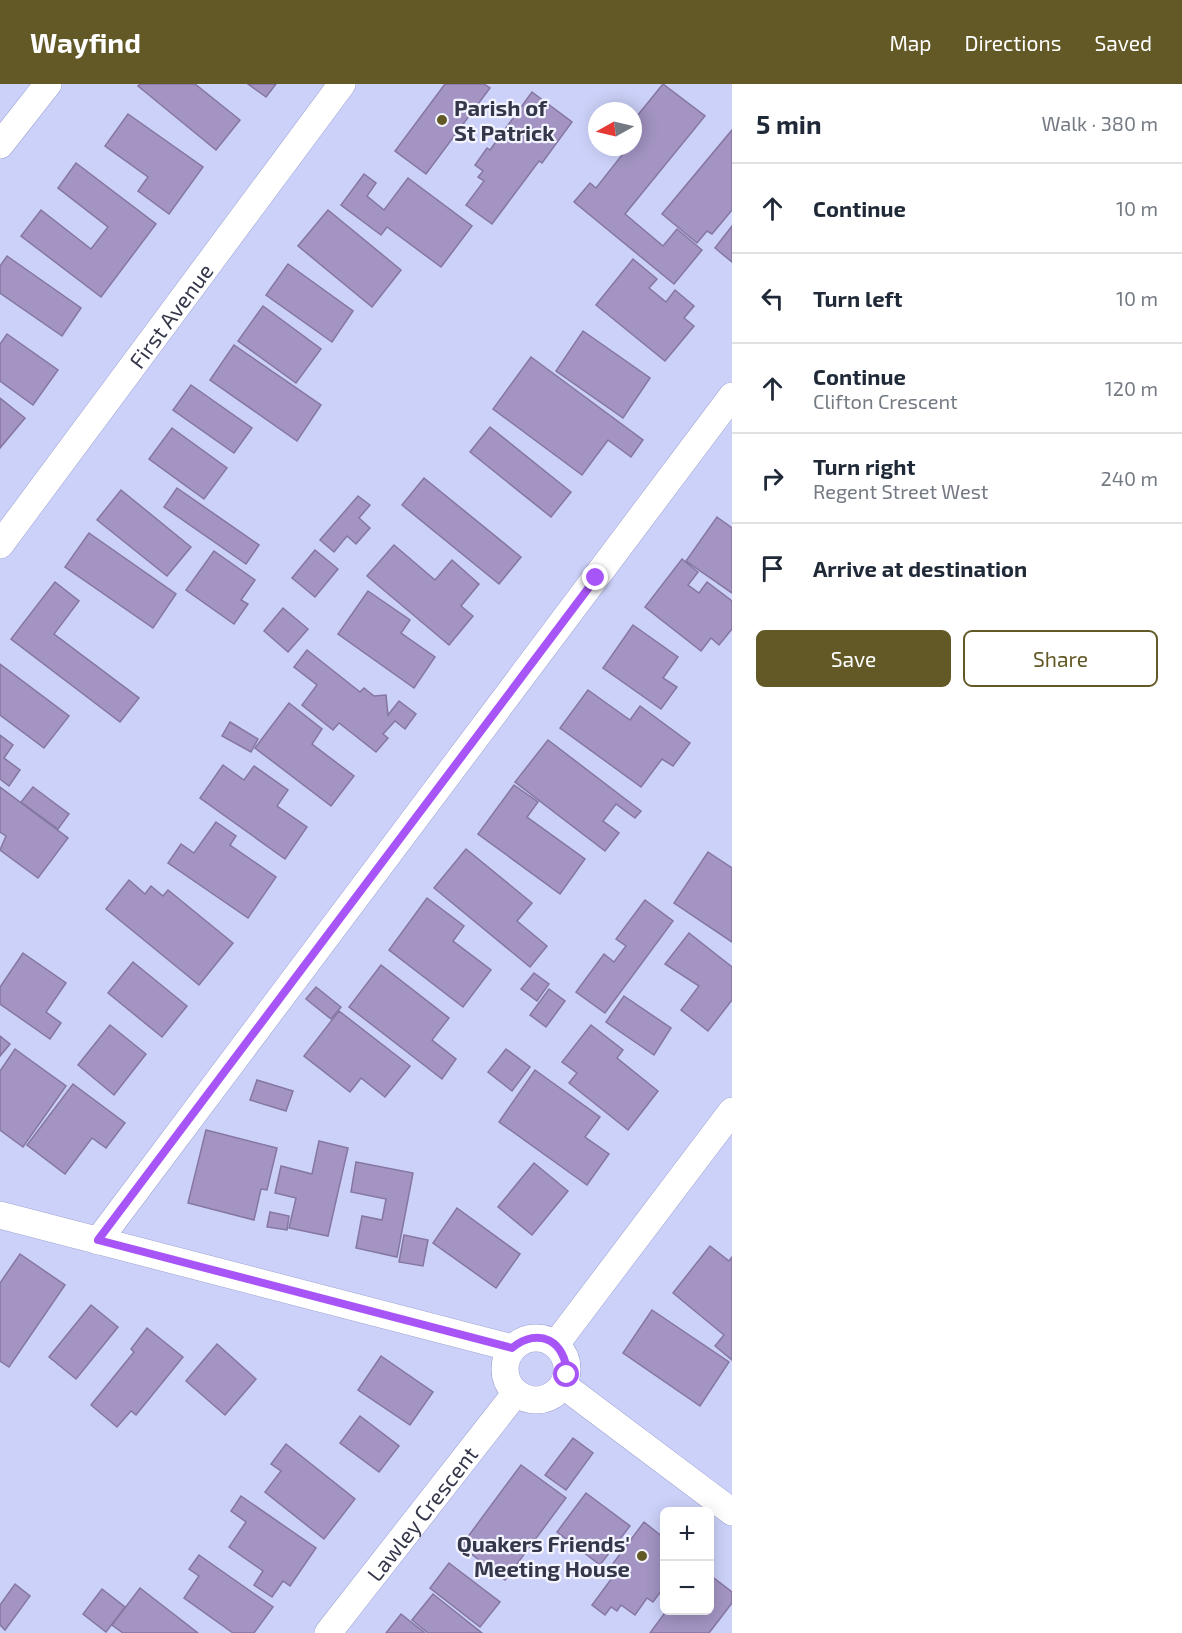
<!DOCTYPE html>
<meta charset="utf-8">
<style>
:root{--surface:#fff;--page:#f2f2f3;--text:#1f2937;--muted:#747a83;--line:#e0e1e3;--accent:#625926}
body{margin:0;font-family:"Exo 2",sans-serif;background:var(--page);color:var(--text)}
.controls{position:absolute;right:18px;bottom:18px;display:grid;overflow:hidden;border-radius:9px;box-shadow:0 3px 15px #0003}
.controls button{width:54px;height:54px;display:grid;place-items:center;padding:0;border:0;border-bottom:2px solid var(--line);background:var(--surface);color:var(--text);font:30px sans-serif}
.compass{position:absolute;left:588px;top:18px;width:54px;height:54px;border-radius:50%;background:var(--surface);box-shadow:0 3px 15px #0003;rotate:262deg}
.stop{position:absolute;width:18px;height:18px;margin:-14px;border:4px solid #a855f7;border-radius:50%;background:#fff}
.stop.end{background:#a855f7;border-color:#fff;box-shadow:0 2px 6px #0008}
.list{margin:0;padding:0;list-style:none}
h2{display:flex;justify-content:space-between;align-items:center;height:78px;margin:0;padding:0 24px;font-size:26px}
h2 small{font-size:20px;font-weight:400;color:var(--muted)}
.list li{display:grid;grid-template-columns:39px 1fr auto;gap:18px;align-items:center;box-sizing:border-box;height:90px;padding:0 24px;border-top:2px solid var(--line)}
.list b{display:block;font-size:22px;white-space:nowrap}
.list p{margin:0;font-size:20px;white-space:nowrap;color:var(--muted)}
.list em{font-size:20px;font-style:normal;color:var(--muted)}
.actions{display:flex;gap:12px;padding:18px 24px}
.actions a{flex:1;padding:14px 0;border:2px solid var(--accent);border-radius:9px;text-align:center;font-size:21px;color:var(--accent)}
.actions .main{background:var(--accent);color:#fff}
.icon{flex:none;width:33px;height:33px;fill:none;stroke:currentColor;stroke-width:2;stroke-linecap:round;stroke-linejoin:round}
.map{position:relative;flex:none;width:732px;height:1549px;overflow:hidden}
header{display:flex;align-items:center;gap:36px;box-sizing:border-box;height:84px;padding:0 30px;background:var(--accent);color:#fff}
header strong{font-size:28px}
nav{display:flex;gap:33px;margin-inline-start:auto;font-size:21px}
main{display:flex}
aside{flex:1;background:var(--surface)}
.map>svg:first-child{display:block}
</style>
<header>
<strong>Wayfind</strong>
<nav><a>Map</a><a>Directions</a><a>Saved</a></nav>
</header>
<main>
<div class="map">
<svg width="732" height="1549" viewBox="0 0 732 1549">
<rect width="100%" height="100%" fill="#ccd1f9"/>
<g fill="#a394c3" stroke="#8576a3" stroke-width="1.5">
<path d="M 140,0 L 195,0 L 240,36 L 216,66 L 138,2 Z"/>
<path d="M 248,0 L 276,0 L 266,13 Z"/>
<path d="M 445,0 L 484,0 L 490,4 L 426,90 L 395,67 Z"/>
<path d="M 663,0 L 705,32 L 625,130 L 663,162 L 677,145 L 702,166 L 674,200 L 574,118 L 590,99 L 596,104 L 626,66 L 622,63 L 633,63 L 633,37 Z"/>
<path d="M 532,8 L 572,38 L 542,79 L 539,77 L 492,140 L 466,121 L 484,97 L 478,93 L 483,87 L 475,81 L 487,64 L 490,66 Z"/>
<path d="M 128,30 L 203,83 L 169,130 L 138,107 L 148,93 L 105,62 Z"/>
<path d="M 732,46 L 732,126 L 712,150 L 707,147 L 697,159 L 662,130 Z"/>
<path d="M 76,79 L 156,140 L 101,213 L 21,152 L 41,126 L 91,165 L 108,143 L 58,104 Z"/>
<path d="M 364,90 L 376,99 L 367,112 L 384,126 L 408,94 L 472,142 L 441,183 L 387,143 L 381,151 L 341,121 Z"/>
<path d="M 328,126 L 401,186 L 372,223 L 298,162 Z"/>
<path d="M 732,142 L 732,178 L 715,164 Z"/>
<path d="M 7,172 L 81,224 L 62,252 L 0,209 L 0,182 Z"/>
<path d="M 633,175 L 657,195 L 649,204 L 666,218 L 675,206 L 694,222 L 684,234 L 694,242 L 665,277 L 596,221 Z"/>
<path d="M 288,180 L 353,227 L 332,258 L 266,211 Z"/>
<path d="M 263,222 L 321,265 L 296,299 L 238,257 Z"/>
<path d="M 583,247 L 650,294 L 623,334 L 556,287 Z"/>
<path d="M 7,250 L 58,286 L 33,321 L 0,297 L 0,260 Z"/>
<path d="M 234,261 L 321,321 L 297,357 L 210,296 Z"/>
<path d="M 531,273 L 643,356 L 631,373 L 608,356 L 582,391 L 493,325 Z"/>
<path d="M 191,301 L 252,344 L 234,369 L 173,326 Z"/>
<path d="M 0,314 L 25,334 L 0,364 Z"/>
<path d="M 490,343 L 571,408 L 551,433 L 470,368 Z"/>
<path d="M 172,344 L 227,384 L 204,415 L 149,375 Z"/>
<path d="M 424,394 L 521,473 L 499,500 L 402,421 Z"/>
<path d="M 177,404 L 259,461 L 246,480 L 164,423 Z"/>
<path d="M 121,406 L 191,463 L 167,492 L 97,436 Z"/>
<path d="M 358,412 L 370,421 L 359,434 L 370,444 L 356,460 L 347,452 L 334,468 L 320,456 Z"/>
<path d="M 717,433 L 732,444 L 732,509 L 686,477 Z"/>
<path d="M 89,449 L 176,510 L 153,544 L 65,483 Z"/>
<path d="M 394,461 L 435,496 L 452,476 L 479,500 L 461,522 L 473,532 L 449,561 L 367,492 Z"/>
<path d="M 315,466 L 338,485 L 315,513 L 292,494 Z"/>
<path d="M 214,467 L 255,496 L 241,516 L 248,520 L 234,540 L 186,506 Z"/>
<path d="M 682,475 L 698,488 L 688,501 L 699,509 L 707,498 L 732,517 L 732,545 L 719,561 L 711,554 L 701,567 L 645,523 Z"/>
<path d="M 55,498 L 79,517 L 54,550 L 139,614 L 120,638 L 11,555 Z"/>
<path d="M 368,507 L 410,536 L 401,549 L 435,573 L 414,604 L 338,550 Z"/>
<path d="M 283,524 L 308,545 L 288,568 L 264,547 Z"/>
<path d="M 633,541 L 678,573 L 663,594 L 677,603 L 661,625 L 603,584 Z"/>
<path d="M 307,566 L 360,608 L 364,604 L 374,612 L 386,611 L 388,631 L 399,617 L 416,630 L 405,645 L 395,637 L 383,650 L 388,654 L 376,668 L 339,639 L 333,646 L 302,621 L 317,601 L 294,583 Z"/>
<path d="M 0,580 L 69,632 L 44,664 L 0,631 Z"/>
<path d="M 588,606 L 630,636 L 640,622 L 690,659 L 673,682 L 662,675 L 641,703 L 560,644 Z"/>
<path d="M 289,619 L 322,645 L 312,660 L 354,692 L 331,722 L 255,664 Z"/>
<path d="M 230,638 L 258,655 L 251,668 L 222,652 Z"/>
<path d="M 0,651 L 13,661 L 4,674 L 20,686 L 9,702 L 0,695 Z"/>
<path d="M 548,656 L 641,727 L 635,734 L 616,720 L 603,737 L 619,749 L 605,767 L 515,698 Z"/>
<path d="M 223,681 L 244,696 L 254,682 L 288,706 L 277,722 L 307,743 L 285,775 L 200,714 Z"/>
<path d="M 514,701 L 538,718 L 527,733 L 585,775 L 560,810 L 478,750 Z"/>
<path d="M 0,703 L 68,754 L 38,794 L 0,766 L 6,752 L 0,748 Z"/>
<path d="M 33,703 L 69,730 L 58,745 L 21,718 Z"/>
<path d="M 216,738 L 236,752 L 230,761 L 276,793 L 248,834 L 168,779 L 181,760 L 194,769 Z"/>
<path d="M 466,765 L 532,819 L 517,837 L 547,862 L 530,883 L 434,804 Z"/>
<path d="M 708,768 L 732,784 L 732,858 L 674,819 Z"/>
<path d="M 129,796 L 145,810 L 151,802 L 163,812 L 168,806 L 233,859 L 199,901 L 106,825 Z"/>
<path d="M 427,814 L 464,842 L 453,857 L 491,886 L 463,923 L 389,866 Z"/>
<path d="M 645,816 L 673,837 L 605,929 L 576,908 L 604,870 L 614,878 L 626,862 L 616,855 Z"/>
<path d="M 689,849 L 732,883 L 732,916 L 708,947 L 681,926 L 699,902 L 665,880 Z"/>
<path d="M 23,869 L 66,899 L 46,928 L 61,939 L 50,955 L 0,920 L 0,903 Z"/>
<path d="M 133,878 L 187,922 L 162,953 L 108,909 Z"/>
<path d="M 381,881 L 449,934 L 432,956 L 456,975 L 442,995 L 349,923 Z"/>
<path d="M 534,889 L 549,900 L 537,917 L 521,905 Z"/>
<path d="M 316,903 L 341,923 L 331,935 L 306,915 Z"/>
<path d="M 549,905 L 565,917 L 546,943 L 530,931 Z"/>
<path d="M 624,912 L 671,944 L 654,971 L 606,938 Z"/>
<path d="M 339,927 L 410,982 L 385,1013 L 361,994 L 350,1008 L 304,972 Z"/>
<path d="M 110,941 L 146,970 L 114,1011 L 78,981 Z"/>
<path d="M 591,941 L 623,966 L 617,974 L 658,1007 L 628,1046 L 569,999 L 577,989 L 562,978 Z"/>
<path d="M 0,952 L 10,960 L 0,972 Z"/>
<path d="M 15,965 L 66,1002 L 23,1063 L 0,1046 L 0,987 Z"/>
<path d="M 506,965 L 530,983 L 512,1007 L 488,988 Z"/>
<path d="M 535,986 L 600,1033 L 585,1053 L 609,1070 L 587,1101 L 499,1038 Z"/>
<path d="M 257,996 L 293,1007 L 286,1027 L 250,1016 Z"/>
<path d="M 73,1000 L 125,1039 L 106,1064 L 92,1054 L 65,1090 L 27,1061 Z"/>
<path d="M 206,1046 L 277,1064 L 267,1106 L 261,1105 L 254,1136 L 188,1119 Z"/>
<path d="M 319,1057 L 348,1064 L 328,1152 L 289,1144 L 296,1114 L 275,1109 L 281,1082 L 312,1090 Z"/>
<path d="M 356,1078 L 413,1089 L 397,1173 L 356,1164 L 362,1132 L 382,1136 L 386,1115 L 351,1108 Z"/>
<path d="M 534,1079 L 568,1107 L 532,1151 L 498,1123 Z"/>
<path d="M 457,1124 L 520,1170 L 496,1204 L 433,1159 Z"/>
<path d="M 270,1128 L 289,1132 L 287,1146 L 267,1143 Z"/>
<path d="M 404,1151 L 428,1156 L 423,1182 L 399,1178 Z"/>
<path d="M 710,1162 L 729,1177 L 732,1173 L 732,1276 L 715,1262 L 724,1251 L 673,1209 Z"/>
<path d="M 20,1170 L 65,1201 L 9,1283 L 0,1277 L 0,1199 Z"/>
<path d="M 91,1221 L 118,1243 L 76,1295 L 49,1273 Z"/>
<path d="M 652,1226 L 729,1278 L 700,1322 L 623,1269 Z"/>
<path d="M 147,1244 L 183,1273 L 136,1331 L 131,1327 L 117,1343 L 91,1321 L 134,1268 L 131,1265 Z"/>
<path d="M 217,1260 L 256,1295 L 225,1331 L 186,1297 Z"/>
<path d="M 381,1272 L 433,1308 L 410,1341 L 358,1306 Z"/>
<path d="M 360,1332 L 399,1362 L 379,1388 L 340,1359 Z"/>
<path d="M 573,1354 L 593,1369 L 566,1406 L 545,1391 Z"/>
<path d="M 286,1360 L 355,1415 L 324,1455 L 265,1408 L 281,1387 L 271,1380 Z"/>
<path d="M 521,1381 L 566,1414 L 505,1496 L 461,1462 Z"/>
<path d="M 586,1409 L 630,1442 L 600,1481 L 557,1448 Z"/>
<path d="M 241,1412 L 316,1464 L 290,1502 L 283,1497 L 272,1513 L 254,1501 L 263,1487 L 229,1463 L 246,1438 L 231,1427 Z"/>
<path d="M 644,1438 L 664,1454 L 664,1503 L 653,1518 L 647,1514 L 635,1531 L 621,1521 L 617,1527 L 611,1523 L 605,1531 L 592,1521 L 612,1494 L 606,1489 Z"/>
<path d="M 199,1471 L 273,1523 L 254,1549 L 233,1549 L 184,1514 L 199,1492 L 189,1485 Z"/>
<path d="M 449,1479 L 500,1518 L 480,1543 L 430,1504 Z"/>
<path d="M 710,1491 L 732,1508 L 732,1519 L 709,1549 L 650,1549 L 667,1526 L 710,1526 Z"/>
<path d="M 15,1500 L 30,1512 L 5,1546 L 0,1541 L 0,1521 Z"/>
<path d="M 140,1504 L 198,1549 L 123,1549 L 112,1541 Z"/>
<path d="M 102,1505 L 125,1523 L 106,1548 L 83,1530 Z"/>
<path d="M 433,1510 L 482,1549 L 428,1549 L 412,1536 Z"/>
<path d="M 401,1530 L 425,1549 L 386,1549 Z"/>
</g>
<g fill="none" stroke-linecap="round" stroke-linejoin="round">
<defs>
<g id="minor">
<path d="M 0,61 L 48,0"/>
<path id="s1" d="M 0,461 L 342,0"/>
<path d="M 0,1131 L 512,1264"/>
<path d="M 98,1157 L 732,312"/>
<circle cx="536" cy="1285" r="31"/>
<path d="M 556,1260 L 732,1027"/>
<path d="M 563,1301 L 732,1428"/>
<path id="s2" d="M 328,1549 L 515,1310"/>
</g>
</defs>
<use href="#minor" stroke="#9fa4d3" stroke-width="28"/>
<use href="#minor" stroke="#fff" stroke-width="27"/>
</g>
<g fill="none" stroke-linecap="round" stroke-linejoin="round">
<path stroke="#a855f7" stroke-width="8" d="M 567,1291 C 566,1257 539,1242 512,1264 L 98,1156 L 596,494"/>
</g>
<g fill="#625926" stroke="#f3f4ff" stroke-width="2">
<circle cx="442" cy="36" r="6"/>
<circle cx="642" cy="1472" r="6"/>
</g>
<g text-anchor="middle" dominant-baseline="central" stroke-width="4.5" stroke-linejoin="round" paint-order="stroke">
<g font-size="22" font-weight="bold" fill="#34364a" stroke="#f3f4ff" text-anchor="start">
<text x="454" y="23">Parish of<tspan x="454" dy="25">St Patrick</tspan></text>
<text x="630" y="1459" text-anchor="end">Quakers Friends'<tspan x="630" dy="25">Meeting House</tspan></text>
</g>
<g font-size="22" fill="#34364a" stroke="#f3f4ff">
<text stroke="none"><textPath href="#s1" startOffset="286">First Avenue</textPath></text>
<text stroke="none"><textPath href="#s2" startOffset="152">Lawley Crescent</textPath></text>
</g>
</g>
</svg>
<div class="controls">
<button>+</button>
<button>−</button>
</div>
<svg class="compass" viewBox="-18 -18 36 36"><path d="M0-13l5 13h-10z" fill="#e53935"/><path d="M0 13l5-13h-10z" fill="#747a83"/></svg>
<div class="stop" style="left:567px;top:1291px"></div>
<div class="stop end" style="left:596px;top:494px"></div>
</div>
<aside>
<h2>5 min<small>Walk · 380 m</small></h2>
<ul class="list">
<li><svg class="icon" aria-label="ahead" viewBox="0 0 24 24"><path d="M12 20V5M6 11l6-6 6 6"/></svg><div><b>Continue</b></div><em>10 m</em></li>
<li><svg class="icon" aria-label="left" viewBox="0 0 24 24"><path d="M17 20v-9H6M10 6l-5 5 5 5"/></svg><div><b>Turn left</b></div><em>10 m</em></li>
<li><svg class="icon" aria-label="ahead" viewBox="0 0 24 24"><path d="M12 20V5M6 11l6-6 6 6"/></svg><div><b>Continue</b><p>Clifton Crescent</p></div><em>120 m</em></li>
<li><svg class="icon" aria-label="right" viewBox="0 0 24 24"><path d="M7 20v-9h11M14 6l5 5-5 5"/></svg><div><b>Turn right</b><p>Regent Street West</p></div><em>240 m</em></li>
<li><svg class="icon" aria-label="arrive" viewBox="0 0 24 24"><path d="M6 21V4h12l-3 4 3 4H6"/></svg><div><b>Arrive at destination</b></div></li>
</ul>
<div class="actions"><a class="main">Save</a><a>Share</a></div>
</aside>
</main>
